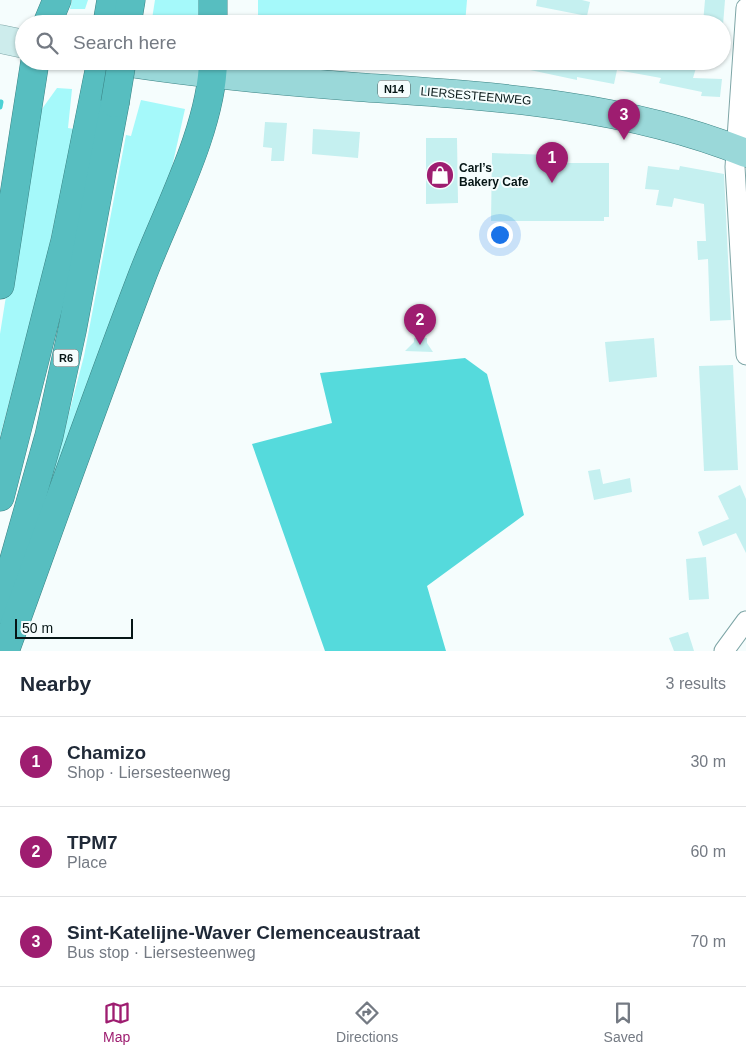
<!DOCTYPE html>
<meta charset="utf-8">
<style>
:root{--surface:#fff;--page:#f6f6f7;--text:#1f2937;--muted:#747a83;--line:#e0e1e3;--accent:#9e1d70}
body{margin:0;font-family:Helvetica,sans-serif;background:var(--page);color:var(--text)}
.scale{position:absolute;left:15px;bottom:12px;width:118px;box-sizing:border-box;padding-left:5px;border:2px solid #061616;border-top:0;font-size:14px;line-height:18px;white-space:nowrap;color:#061616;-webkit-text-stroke:4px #f5fdfd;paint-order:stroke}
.you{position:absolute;left:499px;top:234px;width:18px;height:18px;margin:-12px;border:4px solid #fff;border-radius:50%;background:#1a73e8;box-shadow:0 0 0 8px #1a73e833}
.badge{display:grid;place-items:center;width:32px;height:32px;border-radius:50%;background:var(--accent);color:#fff;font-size:16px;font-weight:700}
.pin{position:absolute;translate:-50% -41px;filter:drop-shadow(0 1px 2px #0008)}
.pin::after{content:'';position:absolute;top:26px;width:18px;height:15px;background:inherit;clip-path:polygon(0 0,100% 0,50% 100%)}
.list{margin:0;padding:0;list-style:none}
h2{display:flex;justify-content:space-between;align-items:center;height:65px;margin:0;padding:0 20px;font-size:21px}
h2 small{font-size:16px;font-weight:400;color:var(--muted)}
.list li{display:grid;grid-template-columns:32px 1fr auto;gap:15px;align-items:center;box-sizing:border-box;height:90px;padding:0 20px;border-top:1px solid var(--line)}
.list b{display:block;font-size:19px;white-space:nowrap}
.list p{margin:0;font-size:16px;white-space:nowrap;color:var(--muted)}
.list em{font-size:16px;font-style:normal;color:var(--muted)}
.icon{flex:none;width:28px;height:28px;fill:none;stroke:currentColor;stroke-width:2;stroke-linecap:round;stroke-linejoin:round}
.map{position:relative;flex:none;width:746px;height:651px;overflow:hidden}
.search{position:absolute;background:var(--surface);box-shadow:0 1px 4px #0004;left:15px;right:15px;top:15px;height:55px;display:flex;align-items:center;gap:12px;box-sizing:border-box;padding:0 18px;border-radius:28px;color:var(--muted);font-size:19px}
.sheet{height:335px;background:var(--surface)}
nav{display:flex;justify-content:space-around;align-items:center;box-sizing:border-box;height:70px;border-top:1px solid var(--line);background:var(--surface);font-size:14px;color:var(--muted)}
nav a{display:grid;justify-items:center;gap:2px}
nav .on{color:var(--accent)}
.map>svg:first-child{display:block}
</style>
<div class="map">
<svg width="746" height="651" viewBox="0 0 746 651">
<rect width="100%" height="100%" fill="#f5fdfd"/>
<g fill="#a5f9fa">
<path d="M 72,0 L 88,0 L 85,9 L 70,9 Z"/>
<path d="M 155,0 L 201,0 L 200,24 L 152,19 Z"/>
<path d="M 258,0 L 467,0 L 465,24 L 258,24 Z"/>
<path d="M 57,88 L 72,89 L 68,128 L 74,129 L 45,266 L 0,437 L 0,334 L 34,120 Z"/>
<path d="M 141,100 L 185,109 L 170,176 L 31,558 L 84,356 L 126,135 L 131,136 Z"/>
</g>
<path fill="#55dadc" d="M 465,358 L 487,374 L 524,515 L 427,586 L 446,651 L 325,651 L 252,444 L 332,423 L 320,373 Z"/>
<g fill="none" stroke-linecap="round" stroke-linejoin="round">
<path stroke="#4cd2d5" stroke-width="5" d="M 0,107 L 1,102"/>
</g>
<g fill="#c5f0f0">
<path d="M 537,0 L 582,0 L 590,2 L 587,16 L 536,6 Z"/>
<path d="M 705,0 L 725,0 L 723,25 L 703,23 Z"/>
<path d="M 517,61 L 698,61 L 693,78 L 722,79 L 720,97 L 701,96 L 702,92 L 659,83 L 661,78 L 617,70 L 614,84 L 577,77 L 577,80 L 516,67 Z"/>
<path d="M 265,122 L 287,123 L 284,161 L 271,161 L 272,148 L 263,147 Z"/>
<path d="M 313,129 L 360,132 L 358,158 L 312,154 Z"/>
<path d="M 426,138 L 457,138 L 458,203 L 426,204 Z"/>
<path d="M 492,153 L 549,155 L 549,163 L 609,163 L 609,217 L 604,217 L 604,221 L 491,221 Z"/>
<path d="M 648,166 L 679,170 L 680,166 L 724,174 L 731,320 L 710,321 L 708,259 L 698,260 L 697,241 L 706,241 L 704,204 L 674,198 L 672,207 L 656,205 L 659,190 L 645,189 Z"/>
<path d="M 414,338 L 427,338 L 427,343 L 433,352 L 405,351 L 414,342 Z"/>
<path d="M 654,338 L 657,377 L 609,382 L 605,342 Z"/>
<path d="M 733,365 L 738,470 L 704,471 L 699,366 Z"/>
<path d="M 600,469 L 603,484 L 630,478 L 632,492 L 594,500 L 588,471 Z"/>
<path d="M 740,485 L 746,499 L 746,553 L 736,533 L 703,546 L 698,532 L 729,519 L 718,496 Z"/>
<path d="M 706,557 L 709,599 L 689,600 L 686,559 Z"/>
<path d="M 688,632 L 694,651 L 674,651 L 669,638 Z"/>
</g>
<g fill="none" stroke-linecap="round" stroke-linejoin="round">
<defs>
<g id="street">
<path d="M 746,8 L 735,167 L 746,355"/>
<path d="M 724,651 L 746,621"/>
</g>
<path id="secondary" d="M 0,39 L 24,44"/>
<path id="primary" d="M 117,61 C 196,74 277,81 357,87 C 488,96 622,103 746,153"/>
<g id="highway">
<path d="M 47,24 L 57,0"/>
<path d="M 107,24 L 111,0"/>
<path d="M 127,24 L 131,0"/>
<path d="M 213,24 L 213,0"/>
<path d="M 0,285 L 35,61"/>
<path d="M 0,497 L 65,241 L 101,61"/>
<path d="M 0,609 L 49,436 L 72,331 L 115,103"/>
<path d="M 5,651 C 50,527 94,402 141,279 C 165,215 212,129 213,61"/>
</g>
</defs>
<use href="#street" stroke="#7da5a6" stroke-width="21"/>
<use href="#secondary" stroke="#7da5a6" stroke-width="29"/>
<use href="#primary" stroke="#3b8384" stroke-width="29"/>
<use href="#highway" stroke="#3b8384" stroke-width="29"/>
<use href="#street" stroke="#fff" stroke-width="19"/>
<use href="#secondary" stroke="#cdecec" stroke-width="28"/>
<use href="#primary" stroke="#9ad8d9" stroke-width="28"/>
<use href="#highway" stroke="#57bec0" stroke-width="28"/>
<defs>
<path id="highway-bridge" d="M 115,103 L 122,61"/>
</defs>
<use href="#highway-bridge" stroke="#3b8384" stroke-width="29" stroke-linecap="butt"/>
<use href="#highway-bridge" stroke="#57bec0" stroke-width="28"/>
</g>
<defs>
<symbol id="shop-disc" viewBox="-11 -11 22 22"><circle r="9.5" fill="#9e1d70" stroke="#f5fdfd"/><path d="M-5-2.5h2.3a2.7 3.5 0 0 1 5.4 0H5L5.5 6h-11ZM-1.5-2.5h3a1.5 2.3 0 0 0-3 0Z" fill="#fff"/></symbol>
</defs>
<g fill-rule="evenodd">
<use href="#shop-disc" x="424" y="159" width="32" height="32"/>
</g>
<g text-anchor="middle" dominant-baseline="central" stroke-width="4" stroke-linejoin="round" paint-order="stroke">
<g fill="#f5fdfd" stroke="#4e5b5b" stroke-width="1">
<rect x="378" y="80.5" width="32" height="17" rx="4"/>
<rect x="53.5" y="349.5" width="25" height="17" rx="4"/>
</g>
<g font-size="11" font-weight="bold" fill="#061616">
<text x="394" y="89">N14</text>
<text x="66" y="358">R6</text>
</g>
<g font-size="12" fill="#061616" stroke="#f5fdfd">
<text transform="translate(476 96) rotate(5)">LIERSESTEENWEG</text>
</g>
<g font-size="12" font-weight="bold" fill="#061616" stroke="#f5fdfd" text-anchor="start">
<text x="459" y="168">Carl’s<tspan x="459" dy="14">Bakery Cafe</tspan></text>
</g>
</g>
</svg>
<div class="scale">50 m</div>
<div class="you"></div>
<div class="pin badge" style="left:552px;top:183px">1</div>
<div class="pin badge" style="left:420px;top:345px">2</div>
<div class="pin badge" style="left:624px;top:140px">3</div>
<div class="search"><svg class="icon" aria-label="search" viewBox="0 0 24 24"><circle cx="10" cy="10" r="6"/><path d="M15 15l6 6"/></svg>Search here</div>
</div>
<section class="sheet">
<h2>Nearby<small>3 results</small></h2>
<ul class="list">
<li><span class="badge">1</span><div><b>Chamizo</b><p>Shop · Liersesteenweg</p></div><em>30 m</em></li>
<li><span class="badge">2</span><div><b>TPM7</b><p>Place</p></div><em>60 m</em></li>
<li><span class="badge">3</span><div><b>Sint-Katelijne-Waver Clemenceaustraat</b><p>Bus stop · Liersesteenweg</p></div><em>70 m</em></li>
</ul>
</section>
<nav>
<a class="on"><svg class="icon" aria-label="map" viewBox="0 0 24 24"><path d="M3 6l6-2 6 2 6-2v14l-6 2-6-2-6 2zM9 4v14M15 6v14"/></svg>Map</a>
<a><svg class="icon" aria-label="directions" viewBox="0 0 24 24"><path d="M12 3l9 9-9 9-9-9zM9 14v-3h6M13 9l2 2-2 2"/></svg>Directions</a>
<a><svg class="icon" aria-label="saved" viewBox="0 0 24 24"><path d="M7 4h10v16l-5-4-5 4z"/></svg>Saved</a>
</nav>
